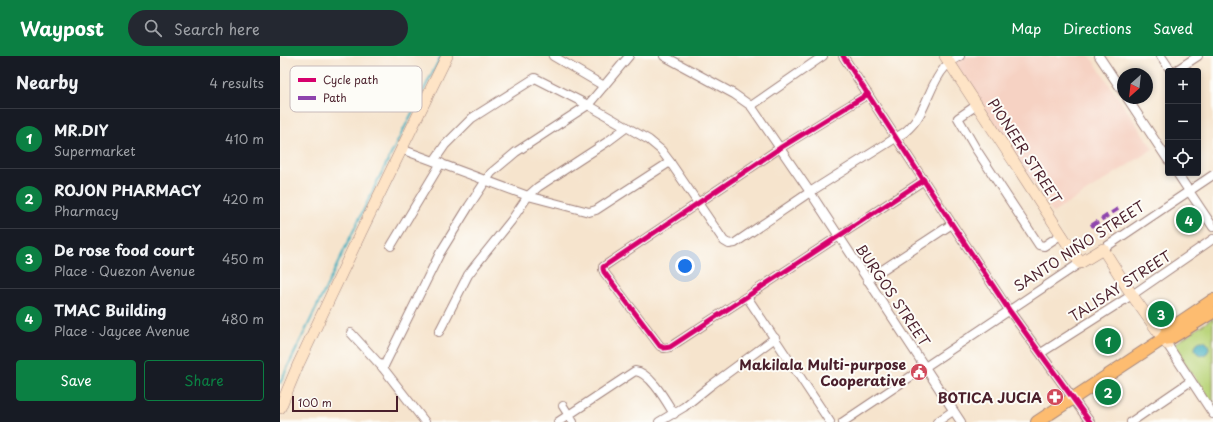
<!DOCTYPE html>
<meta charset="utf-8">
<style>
:root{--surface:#171b24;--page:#242831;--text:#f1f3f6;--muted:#9ea1a6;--line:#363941;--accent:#0b8043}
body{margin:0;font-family:"Playpen Sans",sans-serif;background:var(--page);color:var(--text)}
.controls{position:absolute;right:12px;top:12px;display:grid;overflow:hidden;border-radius:4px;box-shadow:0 2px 6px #0003}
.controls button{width:36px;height:36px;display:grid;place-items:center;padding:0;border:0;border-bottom:1px solid var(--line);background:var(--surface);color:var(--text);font:20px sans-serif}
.compass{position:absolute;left:837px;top:12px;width:36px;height:36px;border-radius:50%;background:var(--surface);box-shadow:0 2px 6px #0003;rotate:207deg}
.scale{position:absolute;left:12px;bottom:10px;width:106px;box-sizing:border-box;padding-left:4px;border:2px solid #4a1f2b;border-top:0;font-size:11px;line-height:14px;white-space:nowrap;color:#4a1f2b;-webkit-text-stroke:3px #fdfcf7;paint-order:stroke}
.you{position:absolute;left:405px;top:210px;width:14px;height:14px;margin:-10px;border:3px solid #fff;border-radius:50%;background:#1a73e8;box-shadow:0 0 0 6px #1a73e833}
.badge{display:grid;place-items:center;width:26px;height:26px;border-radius:50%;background:var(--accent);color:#fff;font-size:13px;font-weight:700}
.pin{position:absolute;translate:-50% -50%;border:2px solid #fff;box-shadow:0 1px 4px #0006}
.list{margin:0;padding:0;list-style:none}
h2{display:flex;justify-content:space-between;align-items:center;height:52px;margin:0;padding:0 16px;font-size:17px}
h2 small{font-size:13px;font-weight:400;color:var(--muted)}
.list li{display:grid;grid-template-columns:26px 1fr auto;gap:12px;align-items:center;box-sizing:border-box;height:60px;padding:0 16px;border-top:1px solid var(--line)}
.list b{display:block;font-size:15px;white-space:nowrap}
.list p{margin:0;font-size:13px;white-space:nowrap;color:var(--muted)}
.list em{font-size:13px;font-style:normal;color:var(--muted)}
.actions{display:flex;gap:8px;padding:12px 16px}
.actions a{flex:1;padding:9px 0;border:1px solid var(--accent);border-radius:4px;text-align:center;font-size:14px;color:var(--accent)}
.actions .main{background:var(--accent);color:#fff}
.icon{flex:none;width:22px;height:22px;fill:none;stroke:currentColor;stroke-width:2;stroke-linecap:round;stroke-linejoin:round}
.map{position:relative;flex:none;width:933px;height:366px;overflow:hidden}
header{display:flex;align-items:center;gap:24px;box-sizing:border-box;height:56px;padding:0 20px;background:var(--accent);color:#fff}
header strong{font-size:19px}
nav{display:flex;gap:22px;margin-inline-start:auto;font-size:14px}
.search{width:280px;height:36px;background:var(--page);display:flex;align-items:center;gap:10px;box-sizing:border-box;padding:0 14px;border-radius:22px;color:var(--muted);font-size:15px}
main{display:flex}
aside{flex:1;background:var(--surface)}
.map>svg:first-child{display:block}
</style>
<header>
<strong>Waypost</strong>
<div class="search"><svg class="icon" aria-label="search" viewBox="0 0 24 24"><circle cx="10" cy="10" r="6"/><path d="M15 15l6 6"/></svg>Search here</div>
<nav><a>Map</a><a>Directions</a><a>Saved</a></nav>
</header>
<main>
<aside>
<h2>Nearby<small>4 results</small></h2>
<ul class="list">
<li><span class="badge">1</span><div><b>MR.DIY</b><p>Supermarket</p></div><em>410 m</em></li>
<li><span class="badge">2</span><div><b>ROJON PHARMACY</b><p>Pharmacy</p></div><em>420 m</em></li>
<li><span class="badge">3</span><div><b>De rose food court</b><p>Place · Quezon Avenue</p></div><em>450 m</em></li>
<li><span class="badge">4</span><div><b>TMAC Building</b><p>Place · Jaycee Avenue</p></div><em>480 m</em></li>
</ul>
<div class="actions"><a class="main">Save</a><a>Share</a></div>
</aside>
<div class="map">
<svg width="933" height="366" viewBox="0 0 933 366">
<rect width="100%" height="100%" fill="#fdfcf7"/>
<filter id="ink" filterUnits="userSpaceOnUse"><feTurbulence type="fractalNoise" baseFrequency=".025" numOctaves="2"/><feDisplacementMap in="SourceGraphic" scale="8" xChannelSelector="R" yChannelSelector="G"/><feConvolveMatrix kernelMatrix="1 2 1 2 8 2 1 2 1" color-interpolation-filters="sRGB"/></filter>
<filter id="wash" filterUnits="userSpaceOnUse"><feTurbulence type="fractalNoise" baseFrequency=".012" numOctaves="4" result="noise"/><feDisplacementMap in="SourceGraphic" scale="16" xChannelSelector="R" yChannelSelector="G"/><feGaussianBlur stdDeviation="0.9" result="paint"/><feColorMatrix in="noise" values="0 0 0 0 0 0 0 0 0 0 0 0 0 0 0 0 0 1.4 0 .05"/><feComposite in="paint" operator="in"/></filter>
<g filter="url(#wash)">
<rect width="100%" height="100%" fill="#f6e4cd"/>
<path fill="#f6d2c3" d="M 686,0 L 810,0 L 873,93 L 773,157 L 674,7 Z"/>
<path fill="#b9d479" stroke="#827a52" d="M 933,262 L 933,349 L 893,289 Z"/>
<circle fill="#42afbf" stroke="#466775" cx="922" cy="292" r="7"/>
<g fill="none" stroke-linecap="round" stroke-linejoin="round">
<path stroke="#42afbf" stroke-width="2" d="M 0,327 L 98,124 L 161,0"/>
</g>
</g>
<g filter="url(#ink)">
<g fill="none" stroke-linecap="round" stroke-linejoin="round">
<defs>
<g id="street">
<path d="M 273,0 L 324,30"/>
<path d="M 384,0 L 454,38 L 471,50 L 530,136 L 681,366"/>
<path d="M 563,0 L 672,168 L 729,254 L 810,366"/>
<path d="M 819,0 L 843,36"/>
<path d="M 881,0 L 891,15"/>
<path d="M 895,15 L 918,0"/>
<path d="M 588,38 L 500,92 L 323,211 L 323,213 L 324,216 L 380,290 L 384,292 L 390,291 L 644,124"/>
<path d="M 847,42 L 888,104"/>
<path d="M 697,49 L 678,62 L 696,93 L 759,189 L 764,190 L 782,178"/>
<path d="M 471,50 L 543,0"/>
<path d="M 121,93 L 248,140 L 309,156 L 316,154 L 390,106"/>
<path d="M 154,105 L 165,89 L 192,62 L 255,22 L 308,49 L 369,84 L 381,94 L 390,106 L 444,185 L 449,188 L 455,187 L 530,136 L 625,76 C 648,57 647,31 665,11 C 669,6 675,3 680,0"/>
<path d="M 897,117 L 933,171"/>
<path d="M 111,190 L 161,107"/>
<path d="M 823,193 L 933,119"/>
<path d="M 587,224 L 672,168"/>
<path d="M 467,241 L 550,366"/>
<path d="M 159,276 L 188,219 L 194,211 L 231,165 L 248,140 L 258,131 L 327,86 L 347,71"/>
<path d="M 71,277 L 103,312 L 145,366"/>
<path d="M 887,288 L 933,358"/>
<path d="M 761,297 L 852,239 L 933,183"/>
<path d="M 103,312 L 160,197 L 189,150 L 211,117 L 236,96 L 308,49 L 349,0"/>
<path d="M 283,350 L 293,366"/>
<path d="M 278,366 L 355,315 C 370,316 386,345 394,358"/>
<path d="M 379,366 L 404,351 L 430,330 L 495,282"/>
<path d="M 563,366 L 800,207"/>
<path d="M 657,366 L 673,355"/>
<path d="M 851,366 L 911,325"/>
</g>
<g id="secondary">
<path d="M 665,0 L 800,207 L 823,193 L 852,239 L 887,288"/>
<path d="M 0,352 L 18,309 L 81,176 L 167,0"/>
</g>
<g id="primary">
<path d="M 883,283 L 891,282 L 933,256"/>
<path d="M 757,366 L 883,283 L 887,275 L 933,244"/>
</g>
</defs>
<use href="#street" stroke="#a0827c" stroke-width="10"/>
<use href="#secondary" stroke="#a0827c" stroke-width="12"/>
<use href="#primary" stroke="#a0827c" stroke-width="14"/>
<use href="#street" stroke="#fff" stroke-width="8"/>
<use href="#secondary" stroke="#fee4c6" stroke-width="11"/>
<use href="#primary" stroke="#fdbc70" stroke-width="12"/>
<path stroke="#8e44ad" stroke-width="4" stroke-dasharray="8 4" stroke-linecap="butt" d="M 811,170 L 841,151"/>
<defs>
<g id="cycleway">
<path d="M 563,0 L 672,168 L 729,254 L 810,366"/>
<path d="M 588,38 L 500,92 L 323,211 L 323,213 L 324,216 L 380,290 L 384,292 L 390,291 L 644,124"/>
</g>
</defs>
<use href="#cycleway" stroke="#fdfcf7" stroke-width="8"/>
<use href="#cycleway" stroke="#d6006c" stroke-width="5"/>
</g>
</g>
<defs>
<symbol id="civic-disc" viewBox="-11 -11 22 22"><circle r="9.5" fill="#d1495b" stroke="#fdfcf7"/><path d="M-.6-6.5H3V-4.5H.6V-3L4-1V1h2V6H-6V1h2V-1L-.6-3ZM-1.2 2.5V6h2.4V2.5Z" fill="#fff"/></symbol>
<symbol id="pharmacy-disc" viewBox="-11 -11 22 22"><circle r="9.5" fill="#d1495b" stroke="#fdfcf7"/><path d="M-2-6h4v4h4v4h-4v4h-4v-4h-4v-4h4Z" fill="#fff"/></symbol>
</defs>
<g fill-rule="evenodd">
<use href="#civic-disc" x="629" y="306" width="20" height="20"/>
<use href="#pharmacy-disc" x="765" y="331" width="20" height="20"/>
</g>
<g text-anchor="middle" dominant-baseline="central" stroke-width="4" stroke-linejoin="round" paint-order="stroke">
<g font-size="14" fill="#4a1f2b" stroke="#fdfcf7">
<text transform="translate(745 95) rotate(57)">PIONEER STREET</text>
<text transform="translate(799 190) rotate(-33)">SANTO NIÑO STREET</text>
<text transform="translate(840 230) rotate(-33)">TALISAY STREET</text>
<text transform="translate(613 239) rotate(56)">BURGOS STREET</text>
</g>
<g font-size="14" font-weight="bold" fill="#4a1f2b" stroke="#fdfcf7" text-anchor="end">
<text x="626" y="308">Makilala Multi-purpose<tspan x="626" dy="16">Cooperative</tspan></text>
<text x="762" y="341">BOTICA JUCIA</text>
</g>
</g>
<rect x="10" y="10" width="132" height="46" rx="6" fill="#fdfcf7" stroke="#c7baba" stroke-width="1"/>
<rect x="18" y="22" width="18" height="4" fill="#d6006c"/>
<rect x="18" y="40" width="18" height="4" fill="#8e44ad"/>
<g font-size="11" fill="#4a1f2b">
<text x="43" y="28">Cycle path</text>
<text x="43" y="46">Path</text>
</g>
</svg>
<div class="controls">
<button>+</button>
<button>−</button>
<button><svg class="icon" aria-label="locate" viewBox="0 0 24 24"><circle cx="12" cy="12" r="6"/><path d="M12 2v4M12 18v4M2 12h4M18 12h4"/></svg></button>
</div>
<svg class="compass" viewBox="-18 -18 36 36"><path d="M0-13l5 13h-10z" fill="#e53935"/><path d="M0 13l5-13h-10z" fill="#9ea1a6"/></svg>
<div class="scale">100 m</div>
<div class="you"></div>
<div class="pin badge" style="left:828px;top:285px">1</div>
<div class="pin badge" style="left:828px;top:336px">2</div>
<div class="pin badge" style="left:881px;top:258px">3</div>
<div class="pin badge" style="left:909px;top:164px">4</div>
</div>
</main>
